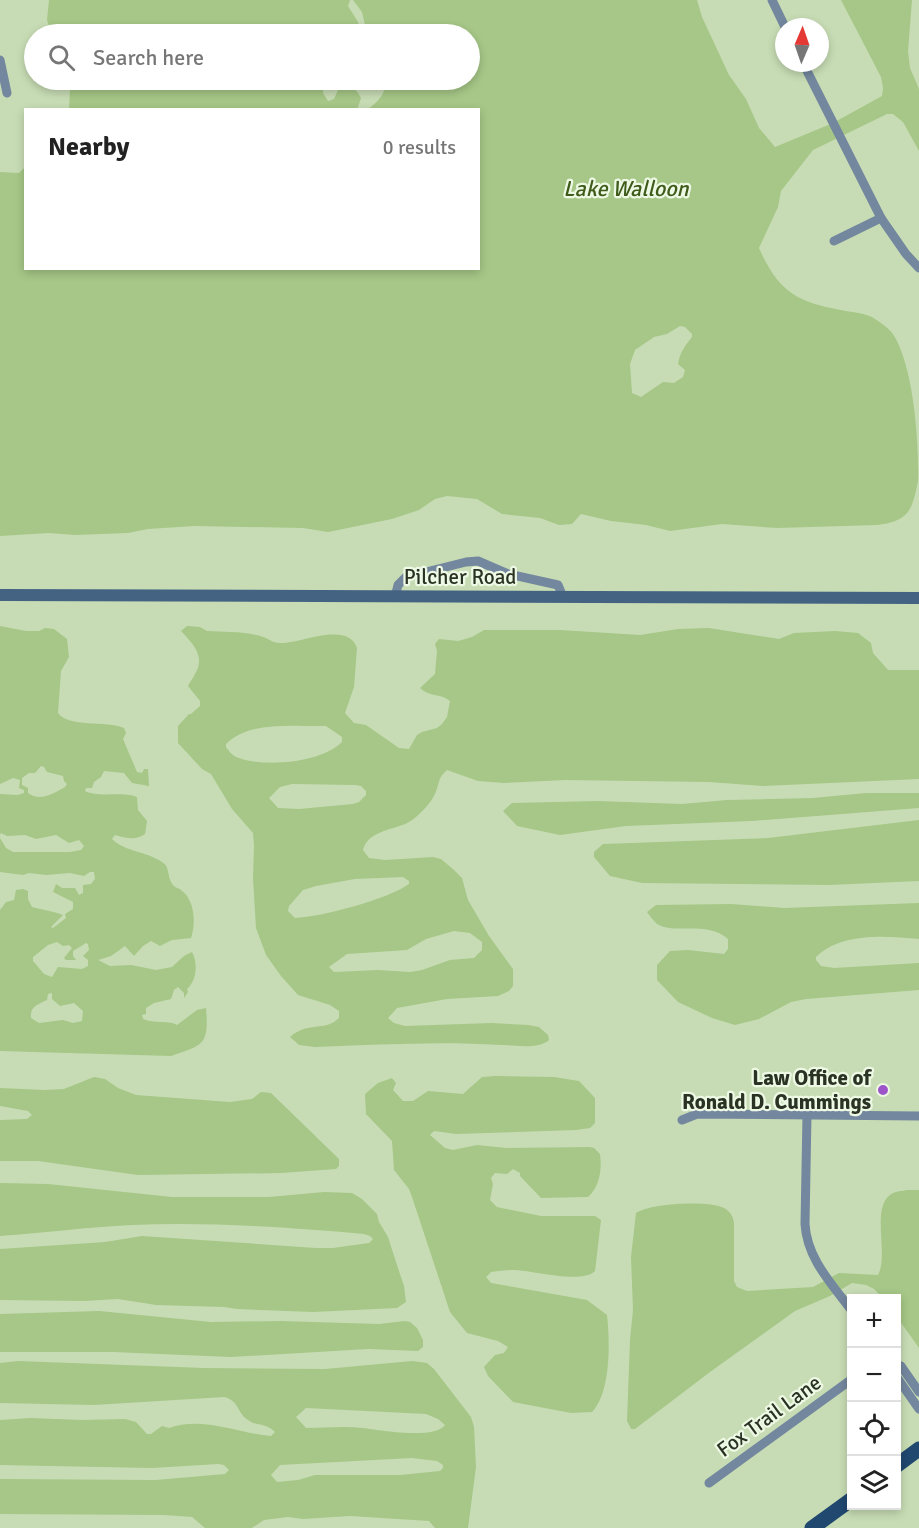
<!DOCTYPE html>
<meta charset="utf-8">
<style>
:root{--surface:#fff;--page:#f2f2f2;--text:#222;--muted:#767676;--line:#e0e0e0}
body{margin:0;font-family:Signika,sans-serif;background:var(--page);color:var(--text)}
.controls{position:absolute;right:18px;bottom:18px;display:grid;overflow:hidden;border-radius:0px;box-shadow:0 3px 9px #0003}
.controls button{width:54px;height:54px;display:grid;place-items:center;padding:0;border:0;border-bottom:2px solid var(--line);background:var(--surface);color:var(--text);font:30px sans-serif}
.compass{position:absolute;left:775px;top:18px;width:54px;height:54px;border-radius:50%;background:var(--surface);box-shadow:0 3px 9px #0003;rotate:2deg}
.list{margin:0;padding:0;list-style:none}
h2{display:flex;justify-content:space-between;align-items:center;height:78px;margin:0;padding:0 24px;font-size:26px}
h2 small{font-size:20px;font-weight:400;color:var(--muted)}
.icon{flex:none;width:33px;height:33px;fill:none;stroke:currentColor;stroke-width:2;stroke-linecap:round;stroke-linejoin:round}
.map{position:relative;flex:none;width:919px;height:1528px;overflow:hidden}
.search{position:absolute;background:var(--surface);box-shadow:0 3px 9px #0003;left:24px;top:24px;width:456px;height:66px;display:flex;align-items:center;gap:15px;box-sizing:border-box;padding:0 21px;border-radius:33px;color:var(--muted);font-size:22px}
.panel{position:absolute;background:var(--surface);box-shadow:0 3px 9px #0003;left:24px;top:108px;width:456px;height:162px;border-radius:0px}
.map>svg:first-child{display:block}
</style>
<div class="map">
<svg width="919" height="1528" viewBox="0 0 919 1528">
<rect width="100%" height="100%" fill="#c7dcb4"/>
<g fill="#a6c787" fill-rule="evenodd">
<path d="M 49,0 L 350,0 L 348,6 L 358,22 L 360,32 L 358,34 L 52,34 L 47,20 Z"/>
<path d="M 353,0 L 697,0 L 702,17 L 729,75 L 746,99 L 759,128 L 775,147 L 833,123 L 882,96 L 883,88 L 881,77 L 841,0 L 912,0 L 908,51 L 910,68 L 919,89 L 919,151 L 903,122 L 893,114 L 887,114 L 813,150 L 781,191 L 778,207 L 759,248 C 778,291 796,302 841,310 C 850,312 864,313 872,317 C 878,321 889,328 893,334 C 914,367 919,443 918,481 C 912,511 909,521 877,525 L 777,528 L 722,524 L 670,531 L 646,525 L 611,521 L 581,514 L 572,524 L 559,525 L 540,518 L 502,514 L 477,499 L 447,496 L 435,499 L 419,510 L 392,519 L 328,532 L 303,528 L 195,526 L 148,529 L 128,533 L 75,535 L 49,533 L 0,536 L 0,172 L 19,173 L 25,167 L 26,268 L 478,268 L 478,110 L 368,109 C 378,102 387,93 385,80 L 470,80 L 470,34 L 398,34 L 397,32 L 385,34 L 367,34 L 362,12 ZM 680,326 L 685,327 L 692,334 L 692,337 C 685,346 680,352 678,364 L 685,370 L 683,377 L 674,383 L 663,382 L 641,397 L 632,393 L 630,364 L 635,350 L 654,337 L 667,334 Z"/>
<path d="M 68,80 L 329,80 L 324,83 L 323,93 L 328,101 L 334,99 L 338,90 C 349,86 356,87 361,98 L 357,110 L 69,109 L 70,90 Z"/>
<path d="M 0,626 L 26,631 L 39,631 L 45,628 L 54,629 L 67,639 L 69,657 L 61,671 L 58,713 C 68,728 107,720 124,728 L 126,733 L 123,739 L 137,772 L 142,773 L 144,769 L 148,769 L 149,786 L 132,783 L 124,773 L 104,771 L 101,777 L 94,782 L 92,788 L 86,788 L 85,791 C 98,798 122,791 137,797 L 138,810 L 147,821 L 145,834 C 135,841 126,838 115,835 L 112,839 C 125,852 146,851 162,862 C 170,867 167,874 171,882 C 174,888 177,887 181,890 C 195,900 196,923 191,938 L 172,940 L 160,946 L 151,941 L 143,946 L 134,956 L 125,946 L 111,956 L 98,960 L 110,966 L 131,965 L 156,970 L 172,967 L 184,956 L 192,952 C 198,963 197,980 187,989 L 188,992 L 184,998 L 184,993 L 178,987 L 174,990 L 171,999 L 154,1003 L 146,1008 L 146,1014 L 142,1015 L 143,1019 C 154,1024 170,1020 177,1025 L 197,1010 L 206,1008 C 209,1045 204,1045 171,1056 L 0,1051 L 0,910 L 6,902 L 14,900 L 16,890 L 23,889 L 28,891 L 28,899 L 32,907 C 43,910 53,911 63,915 L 51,927 L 53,928 L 66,918 L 65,914 L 73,909 L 73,902 L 53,892 L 56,884 L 62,888 L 75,888 L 79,895 L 83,893 L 83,885 L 91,884 L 95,879 L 94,872 L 90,872 L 84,876 L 70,873 L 46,875 L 29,873 L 23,875 L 0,872 L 0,838 L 6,848 L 13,852 L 70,852 L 81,850 L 84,846 L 79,840 L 69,843 L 56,835 L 36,839 L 25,835 L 7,836 L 1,833 L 0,835 L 0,794 L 18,795 L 24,793 L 24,790 L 19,788 L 20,780 L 13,778 L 0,784 ZM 41,766 L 44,767 L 47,772 L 63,776 L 64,781 L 67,784 L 65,787 C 53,794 40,802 28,793 L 28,788 L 22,785 L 22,778 L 29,773 L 35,773 ZM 57,942 L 63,946 L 69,945 L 72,948 L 64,958 L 66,960 L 76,960 L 73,956 L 73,951 L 86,943 L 88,944 L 89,950 L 83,956 L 88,960 L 88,966 L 82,969 L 58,967 L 52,977 L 44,974 L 33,961 L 33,957 L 48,945 ZM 52,993 L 52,999 L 60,1006 L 74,1003 L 83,1011 L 82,1021 L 73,1023 L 63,1020 L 39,1023 L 31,1018 C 30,1006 37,1005 47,1000 L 48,994 Z"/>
<path d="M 187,626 L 200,627 L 207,631 C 225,632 246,631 263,637 C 269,639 273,643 280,643 C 299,644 348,620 357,648 L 354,687 L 345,713 L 354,723 L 366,725 L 399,748 L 409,749 L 417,735 L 422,732 L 437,728 L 442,724 L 447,717 L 450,701 C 440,693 429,697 420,688 L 435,674 L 437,651 L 435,644 L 439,639 L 458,641 L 472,637 L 484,630 L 560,630 L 640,635 L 678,629 L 709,628 L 779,639 L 794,633 L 835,631 L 858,633 L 871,643 L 873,653 L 888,670 L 919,670 L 919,779 L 763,786 L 709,782 L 565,780 L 504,783 L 478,781 L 447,770 C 437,779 440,783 435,794 C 431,803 418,817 409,822 C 395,830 368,830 363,850 L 369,858 L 385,860 L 433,857 L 441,859 L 454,870 L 462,878 L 468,900 L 489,936 L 513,969 L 513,986 L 509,991 L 498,996 L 447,999 L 397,1008 L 388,1018 L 394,1023 L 405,1026 L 492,1023 L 528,1025 L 539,1027 L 548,1035 L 549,1040 C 538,1050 513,1045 500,1045 C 438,1041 376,1045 315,1047 L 299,1045 L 290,1037 C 308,1021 325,1032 339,1018 L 339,1011 L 330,1005 L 298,995 L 281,976 L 266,955 L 256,928 L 253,878 L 254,846 L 253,833 L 232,809 L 211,774 L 202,769 L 178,743 L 178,726 L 189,714 L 191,714 L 200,706 L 200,701 L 188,686 C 190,681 193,679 195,674 C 206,656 193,644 181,631 ZM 326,726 L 342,737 L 342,742 C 321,763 263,768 236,757 C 232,755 228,750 226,747 L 226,744 C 251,720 294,727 326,726 ZM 292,784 L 355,785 L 361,786 L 366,791 L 366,795 L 359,802 L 353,804 L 299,809 L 278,808 L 269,798 L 280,787 ZM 403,877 L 409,881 L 409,884 C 389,899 321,917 295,918 L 288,911 L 289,906 L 303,890 L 316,886 L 355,879 ZM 454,931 L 470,933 L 482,942 L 482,950 L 474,958 L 450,960 L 422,970 L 410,972 L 378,970 L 334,972 L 329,967 L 347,954 L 407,950 L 426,939 Z"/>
<path d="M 866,793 L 919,793 L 919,808 L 752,821 L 626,826 L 560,835 L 517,826 L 503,811 L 512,803 L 598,801 L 682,804 L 727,800 L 813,798 Z"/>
<path d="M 919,820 L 919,881 L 829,885 L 642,883 L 610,876 L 594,857 L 594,852 L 603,844 L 768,838 Z"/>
<path d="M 919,903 L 919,939 C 885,936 842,932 816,957 L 816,960 L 821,966 L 834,968 L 919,963 L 919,990 L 806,999 L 791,1002 L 759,1019 L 735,1025 L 712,1018 L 678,1002 L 657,980 L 657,965 L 670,951 L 688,950 L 724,954 L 728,949 L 728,939 C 706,920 675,935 657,924 C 654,921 650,916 647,912 L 656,905 L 731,904 L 784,908 Z"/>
<path d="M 496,1076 L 554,1077 L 579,1081 L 595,1098 L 595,1123 L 590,1128 L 576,1130 L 456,1134 L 434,1131 L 430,1135 L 445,1148 L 453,1150 L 477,1145 L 507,1148 L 590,1147 L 594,1148 L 600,1154 C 602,1169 600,1186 588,1197 L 541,1198 L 520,1176 L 520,1173 L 513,1169 L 507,1174 L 495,1173 L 491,1178 L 493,1184 L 490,1200 L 497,1207 L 541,1216 L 595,1216 L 601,1220 L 595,1271 C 582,1284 534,1271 515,1270 C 507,1270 499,1271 491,1272 L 486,1277 L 491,1283 L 587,1300 L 607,1315 C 610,1342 611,1392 592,1412 L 571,1413 L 513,1402 L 488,1376 L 484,1367 L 495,1355 L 504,1353 L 508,1347 L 498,1341 L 467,1333 L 450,1312 L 412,1197 L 409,1189 L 394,1170 L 392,1141 L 366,1114 L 365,1094 L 378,1083 L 392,1078 L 396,1083 L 393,1090 L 403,1101 L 413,1101 L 428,1091 L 463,1094 L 482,1077 Z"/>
<path d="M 94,1077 L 105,1079 L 118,1088 L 136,1095 L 230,1102 L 252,1099 L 261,1092 L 271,1093 L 339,1159 L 339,1166 L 336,1169 L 281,1173 L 138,1175 L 38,1161 L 0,1161 L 0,1120 L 27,1119 L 32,1115 L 28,1111 L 0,1106 L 0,1088 L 44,1090 L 64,1089 Z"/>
<path d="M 0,1183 L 48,1184 L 172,1197 L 269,1197 L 324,1192 L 352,1193 L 362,1199 L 377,1214 L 379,1222 L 388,1237 L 396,1262 L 404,1286 L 406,1302 L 397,1308 L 313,1312 L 237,1309 L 224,1307 L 156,1305 L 118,1299 L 84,1301 L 0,1300 L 0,1249 L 105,1242 L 142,1236 L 316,1248 L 333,1248 L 369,1243 L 373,1239 L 370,1236 L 364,1234 C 286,1227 209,1222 132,1225 C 87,1227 44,1233 0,1236 Z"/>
<path d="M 908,1190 L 919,1190 L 919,1348 L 897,1317 L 896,1298 L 883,1298 L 874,1289 L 866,1285 L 852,1283 L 830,1296 L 795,1311 L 710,1372 L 635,1429 L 631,1429 L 627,1421 L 630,1340 L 633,1310 L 631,1257 L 636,1213 C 650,1203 709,1200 724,1208 C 730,1211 733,1216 734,1223 L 734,1281 L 737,1287 L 747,1291 L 813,1287 L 839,1273 L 878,1275 C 889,1255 871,1209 890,1195 C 894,1191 902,1191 908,1190 Z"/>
<path d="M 99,1311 L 211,1322 L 280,1321 L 379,1324 L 405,1321 L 410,1322 L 417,1328 L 423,1340 L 423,1347 L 418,1351 L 368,1349 L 231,1357 L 113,1352 L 0,1352 L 0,1314 Z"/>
<path d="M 18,1361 L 204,1368 L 325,1369 L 412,1361 L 427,1363 L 434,1369 L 471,1417 L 474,1427 L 476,1467 L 468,1528 L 435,1528 L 429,1521 L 350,1516 L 303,1519 L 288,1517 L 264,1520 L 252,1528 L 205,1528 L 192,1517 L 164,1515 L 0,1514 L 0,1479 L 156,1480 L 225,1474 L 229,1470 L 224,1465 L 218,1464 L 152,1468 L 0,1465 L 0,1420 L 30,1418 L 82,1420 L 125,1419 L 136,1422 L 147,1434 L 151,1434 L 162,1426 L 169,1428 C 202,1416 237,1433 271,1436 L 275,1432 C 264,1422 258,1427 248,1420 C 236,1412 240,1401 224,1397 L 94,1405 L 0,1403 L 0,1363 ZM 306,1408 L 426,1414 L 438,1419 L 445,1425 C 435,1440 379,1430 363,1428 C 344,1426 324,1428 306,1428 L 296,1417 ZM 412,1458 L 437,1461 L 443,1465 L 443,1468 L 440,1471 L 400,1475 L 315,1475 L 298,1480 L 277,1482 L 271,1475 L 280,1465 Z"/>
</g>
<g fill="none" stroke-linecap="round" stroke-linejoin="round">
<g stroke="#73879e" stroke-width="9">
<path d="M 772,0 L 785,27"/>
<path d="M 0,60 L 7,93"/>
<path d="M 803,63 L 881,218 L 906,254 L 919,268"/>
<path d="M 834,241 L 881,218"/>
<path d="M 395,597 L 398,585 L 406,577 L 466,562 L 478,561 L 508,574 L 558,585 L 563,597"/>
<path d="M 807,1115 L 805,1224 C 807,1259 832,1284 852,1311"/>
<path d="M 682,1120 L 697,1114 L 919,1116"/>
<path d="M 896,1365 L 901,1366 L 919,1392"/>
<path d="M 896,1376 L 919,1409"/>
<path d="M 709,1483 L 852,1379"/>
</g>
<path stroke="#446383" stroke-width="12" d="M 0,595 L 919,598"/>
<g stroke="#21486f" stroke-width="15">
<path d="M 896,1466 L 919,1449"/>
<path d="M 812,1528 L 852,1499"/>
</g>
</g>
<circle fill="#9c54c8" stroke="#eef9e5" stroke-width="2" cx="883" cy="1090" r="6"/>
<g text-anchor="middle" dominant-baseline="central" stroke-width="4.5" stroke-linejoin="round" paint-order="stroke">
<g font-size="21" fill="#2a3223" stroke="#eef9e5">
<text x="460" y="577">Pilcher Road</text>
<text transform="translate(769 1416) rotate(-36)">Fox Trail Lane</text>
</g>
<g font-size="21" font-weight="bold" fill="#2a3223" stroke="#eef9e5" text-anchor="end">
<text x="871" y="1078">Law Office of<tspan x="871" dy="24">Ronald D. Cummings</tspan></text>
</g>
<g font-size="22" font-style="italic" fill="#3e5b1a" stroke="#eef9e5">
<text x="626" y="188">Lake Walloon</text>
</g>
</g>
</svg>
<div class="controls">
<button>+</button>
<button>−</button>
<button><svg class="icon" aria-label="locate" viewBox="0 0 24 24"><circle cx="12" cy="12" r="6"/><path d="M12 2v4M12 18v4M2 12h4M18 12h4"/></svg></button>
<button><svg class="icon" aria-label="layers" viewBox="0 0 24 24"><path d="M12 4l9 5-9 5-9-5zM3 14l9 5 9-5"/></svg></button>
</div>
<svg class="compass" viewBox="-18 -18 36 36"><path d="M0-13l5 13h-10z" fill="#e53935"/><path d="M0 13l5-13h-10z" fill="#767676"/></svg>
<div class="search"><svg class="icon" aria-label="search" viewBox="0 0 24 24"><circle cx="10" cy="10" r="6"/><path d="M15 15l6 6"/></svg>Search here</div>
<section class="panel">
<h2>Nearby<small>0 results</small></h2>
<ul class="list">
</ul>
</section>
</div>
